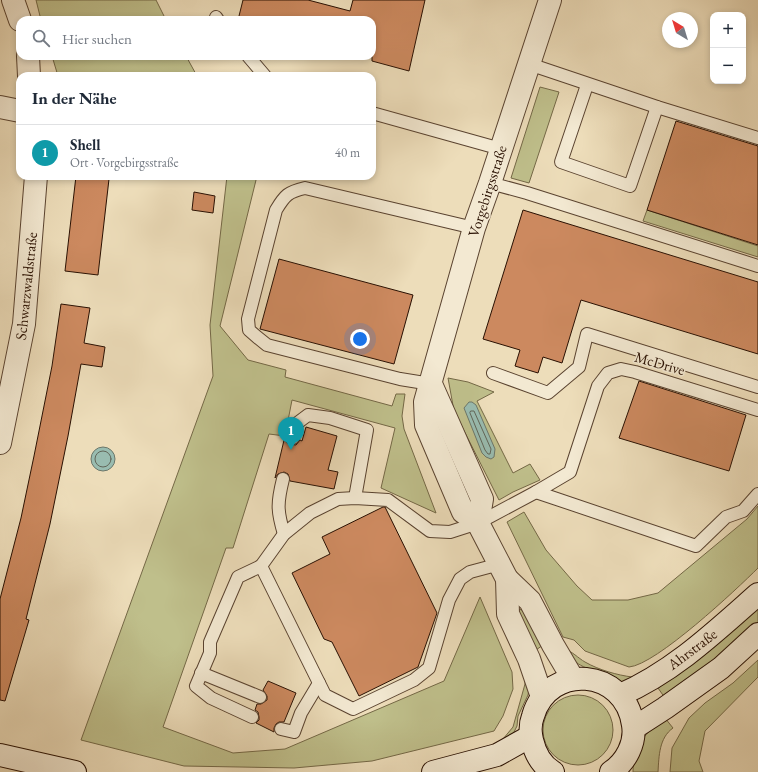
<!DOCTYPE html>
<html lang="de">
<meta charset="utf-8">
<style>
:root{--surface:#fff;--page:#f6f6f7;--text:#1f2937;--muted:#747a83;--line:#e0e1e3;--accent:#0f766e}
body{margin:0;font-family:"EB Garamond",serif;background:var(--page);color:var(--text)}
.controls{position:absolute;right:12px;top:12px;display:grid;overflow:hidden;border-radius:8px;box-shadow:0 2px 6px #0003}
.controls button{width:36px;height:36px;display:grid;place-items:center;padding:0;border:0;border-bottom:1px solid var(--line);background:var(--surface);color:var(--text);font:20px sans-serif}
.compass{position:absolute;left:662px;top:12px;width:36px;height:36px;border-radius:50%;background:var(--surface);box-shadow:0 2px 6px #0003;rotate:322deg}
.you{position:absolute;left:360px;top:339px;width:14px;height:14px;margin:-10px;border:3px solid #fff;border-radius:50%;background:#1a73e8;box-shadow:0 0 0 6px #1a73e833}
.badge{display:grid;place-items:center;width:26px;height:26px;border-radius:50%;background:var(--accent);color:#fff;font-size:13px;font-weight:700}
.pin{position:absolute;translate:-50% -33px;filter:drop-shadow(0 1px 2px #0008)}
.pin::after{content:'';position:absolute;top:21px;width:14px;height:12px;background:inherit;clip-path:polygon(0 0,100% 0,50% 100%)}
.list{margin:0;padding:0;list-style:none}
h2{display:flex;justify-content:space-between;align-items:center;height:52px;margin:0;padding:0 16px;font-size:17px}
h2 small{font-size:13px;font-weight:400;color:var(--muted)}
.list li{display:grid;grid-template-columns:26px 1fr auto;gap:12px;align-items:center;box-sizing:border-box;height:56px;padding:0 16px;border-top:1px solid var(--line)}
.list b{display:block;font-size:15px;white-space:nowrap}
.list p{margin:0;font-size:13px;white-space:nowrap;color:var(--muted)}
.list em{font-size:13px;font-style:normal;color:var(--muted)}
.icon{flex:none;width:22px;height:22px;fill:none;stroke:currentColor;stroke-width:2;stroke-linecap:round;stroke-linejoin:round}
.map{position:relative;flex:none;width:758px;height:772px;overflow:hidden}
.search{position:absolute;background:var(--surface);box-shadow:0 2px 6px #0003;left:16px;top:16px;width:360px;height:44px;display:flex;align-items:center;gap:10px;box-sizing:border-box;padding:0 14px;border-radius:12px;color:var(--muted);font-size:15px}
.panel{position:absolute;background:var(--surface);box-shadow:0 2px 6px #0003;left:16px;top:72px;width:360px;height:108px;border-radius:12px}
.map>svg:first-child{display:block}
</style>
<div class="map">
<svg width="758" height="772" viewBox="0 0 758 772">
<rect width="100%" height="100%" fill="#edddba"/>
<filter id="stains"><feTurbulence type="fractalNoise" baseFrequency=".005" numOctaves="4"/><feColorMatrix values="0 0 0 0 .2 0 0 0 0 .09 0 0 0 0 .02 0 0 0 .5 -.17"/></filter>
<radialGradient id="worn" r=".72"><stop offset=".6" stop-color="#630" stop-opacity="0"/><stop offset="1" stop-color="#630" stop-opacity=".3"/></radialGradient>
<g fill="#bfbf8b" stroke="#746846">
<path d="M 36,0 L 156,0 L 166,20 L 41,20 Z"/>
<path d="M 52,56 L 186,56 L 197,76 L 58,76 Z"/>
<path d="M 540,87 L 559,92 L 529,183 L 511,178 Z"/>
<path d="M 227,176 L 257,176 L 220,326 L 248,360 L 286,370 L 285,377 L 392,406 L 396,394 L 405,394 L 402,416 L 404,429 L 436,513 L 381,488 L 395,428 L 292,400 L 285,436 L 269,434 L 233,548 L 226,548 L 163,727 L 233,753 L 285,749 L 444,681 L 480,597 L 512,672 L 513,689 L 503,716 L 494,731 L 372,761 L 294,768 L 184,766 L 81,740 L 213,376 L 210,325 Z"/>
<path d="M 647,210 L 758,246 L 758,257 L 643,221 Z"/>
<path d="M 448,378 L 468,382 L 494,392 L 477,401 L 513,473 L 530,464 L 540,480 L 513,492 L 499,500 L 454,411 Z"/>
<path d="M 758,506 L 758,568 C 737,589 656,665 629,667 L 585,651 L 574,640 L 563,637 L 507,522 L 524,512 L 546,550 L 577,586 L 592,600 L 628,600 L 658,593 L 747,519 Z"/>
<path d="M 758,606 L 758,627 L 665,698 L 658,688 L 711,649 Z"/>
<path d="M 519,609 L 524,611 L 543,645 L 536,650 L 518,615 Z"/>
<path d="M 564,649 C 572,651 578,658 585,662 C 599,670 617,675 632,677 C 630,679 627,682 624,682 C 617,682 584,668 577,663 C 571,660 567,655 564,649 Z"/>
<path d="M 758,660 L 758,677 L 705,731 L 699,761 L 703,772 L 670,772 L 672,748 L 689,718 L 705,703 L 733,683 Z"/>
<path d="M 525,670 L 530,684 L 528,695 L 518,716 L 517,726 L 511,738 L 503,739 L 513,727 L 525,684 Z"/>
<circle cx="578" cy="730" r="35"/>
<path d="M 665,718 L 673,728 C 659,738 659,756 658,772 L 633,772 C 633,746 645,733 665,718 Z"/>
</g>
<g fill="#99bcb0" stroke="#6c776a">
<path d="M 469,402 L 472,402 L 476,405 L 495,449 L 494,457 L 491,459 L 486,457 L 482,453 L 464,408 Z"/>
<circle cx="103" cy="459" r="12"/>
</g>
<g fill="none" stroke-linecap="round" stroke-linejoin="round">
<g stroke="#616659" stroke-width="1">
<path d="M 471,411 L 474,411 L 491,449 L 490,454 L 488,454 L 485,450 L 470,413 Z"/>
<circle cx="103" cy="459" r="8"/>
</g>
</g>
<g fill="#cc895f" stroke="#291002">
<path d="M 243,0 L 308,0 L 350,11 L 353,0 L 425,0 L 409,71 L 372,61 L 372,20 L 238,20 Z"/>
<path d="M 676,121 L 758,146 L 758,245 L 647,210 Z"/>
<path d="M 76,176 L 109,179 L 98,275 L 65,271 Z"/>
<path d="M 194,192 L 215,196 L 213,213 L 192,210 Z"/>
<path d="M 523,210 L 758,282 L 758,354 L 581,300 L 562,363 L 543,357 L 538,373 L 515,366 L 520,350 L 483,339 Z"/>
<path d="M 279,259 L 413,295 L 394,364 L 260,329 Z"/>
<path d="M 61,304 L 90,308 L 84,343 L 105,347 L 102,367 L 81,364 L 68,436 L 50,524 L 26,619 L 29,620 L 5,701 L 0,700 L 0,599 L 21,518 L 34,456 L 52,366 Z"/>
<path d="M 639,381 L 746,415 L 729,471 L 619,438 Z"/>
<path d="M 306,427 L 337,436 L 328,470 L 338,472 L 334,489 L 290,481 L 288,474 L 284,472 L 278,474 L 275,478 L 285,436 L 286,441 L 288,444 L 296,445 L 300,440 L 302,441 Z"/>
<path d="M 383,507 L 385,507 L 437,613 L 418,667 L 359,696 L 332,642 L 324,639 L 292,573 L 330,554 L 322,537 Z"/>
<path d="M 268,681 L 296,693 L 284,722 L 279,722 L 276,724 L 274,728 L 274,732 L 256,723 L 259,720 L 259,717 L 258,712 L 255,710 L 257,704 L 261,704 L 267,700 L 267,696 L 263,690 Z"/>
</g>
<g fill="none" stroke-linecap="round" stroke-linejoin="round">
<defs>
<g id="lane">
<path d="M 216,17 L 218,20"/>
<path d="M 248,56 L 265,76"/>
<path d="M 529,64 L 657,107 L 758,138"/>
<path d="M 587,85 L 561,162 L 630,186 L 657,107"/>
<path d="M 372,113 L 501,149"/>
<path d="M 490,183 L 527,193 L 758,266"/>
<path d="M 493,373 L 548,393 L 579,367 L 587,334 L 758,387"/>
<path d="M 431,384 L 400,379 L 267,345 L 257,337 L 249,330 L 248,319 L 276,210 C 285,195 288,192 305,188 L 474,228"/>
<path d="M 758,410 L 635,372 L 621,369 L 608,373 L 598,386 L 570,472 L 536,492 L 696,546 L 726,517 L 743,511 L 758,494"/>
<path d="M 293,438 L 296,424 L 308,415 L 330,418 L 367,430 L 355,498"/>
<path d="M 283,479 C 277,503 277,511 284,534"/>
<path d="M 500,564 L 470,572 L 460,579 L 449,600 L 429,668 L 414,680 L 353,709 L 325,695 L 261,566 L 284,534 L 310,513 L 338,499 L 355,498 L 388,500 L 430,531 L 450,532 L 478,523 L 536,492"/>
<path d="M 201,673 L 260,697"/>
<path d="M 252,717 L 211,698 L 196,686 L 210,653 L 210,642 L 238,577 L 261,566"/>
<path d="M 281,729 L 294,732 L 301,713 L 319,683"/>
</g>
<g id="street">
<path d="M 13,0 L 20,20"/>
<path d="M 28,56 L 29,76"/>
<path d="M 0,107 L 20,111"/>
<path d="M 431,384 L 482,499 L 478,523"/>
<path d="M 0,443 L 24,324 L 36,176"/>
<path d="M 507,579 L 530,601 L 553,645 L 573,679"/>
<path d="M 542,697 L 529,659 L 508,614 L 507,579 L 478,523 L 463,512 L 426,425 L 425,402 L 474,228 L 490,183 L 550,0"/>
</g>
<g id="secondary">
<path d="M 620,695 C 673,672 715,632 758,594"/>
<path d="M 634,728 L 665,708 L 721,668 L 758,634"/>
<path d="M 0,755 L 75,772"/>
<path d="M 433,772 L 497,755 L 531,736"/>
<path d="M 553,772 C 541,765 535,753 532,740 C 530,732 530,724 533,716 C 549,662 625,668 633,725 C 636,743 626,762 611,772"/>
</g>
</defs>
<use href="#lane" stroke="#5a4330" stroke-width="14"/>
<use href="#street" stroke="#5a4330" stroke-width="24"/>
<use href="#secondary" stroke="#291002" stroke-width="24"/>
<use href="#lane" stroke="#f3e9d2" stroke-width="12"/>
<use href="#street" stroke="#f3e9d2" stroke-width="22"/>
<use href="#secondary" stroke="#f3e9d2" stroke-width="22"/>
</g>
<g text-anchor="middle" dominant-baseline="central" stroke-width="3" stroke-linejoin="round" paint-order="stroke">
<g font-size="15" fill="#291002" stroke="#f3e9d2">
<text transform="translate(487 191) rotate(-72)">Vorgebirgsstraße</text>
<text transform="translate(26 286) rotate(-84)">Schwarzwaldstraße</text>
<text transform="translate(660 363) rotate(16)">McDrive</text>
<text transform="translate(692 649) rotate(-37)">Ahrstraße</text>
</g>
</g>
<rect width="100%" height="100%" filter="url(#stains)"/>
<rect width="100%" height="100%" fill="url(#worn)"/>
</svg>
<div class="controls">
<button>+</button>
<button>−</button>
</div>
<svg class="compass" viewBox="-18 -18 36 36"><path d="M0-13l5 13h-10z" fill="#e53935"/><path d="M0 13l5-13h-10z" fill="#747a83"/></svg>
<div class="you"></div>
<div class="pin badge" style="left:291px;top:450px;background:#0f9aa8">1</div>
<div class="search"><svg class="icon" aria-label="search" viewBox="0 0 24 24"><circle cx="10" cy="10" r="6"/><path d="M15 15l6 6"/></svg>Hier suchen</div>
<section class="panel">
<h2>In der Nähe<small></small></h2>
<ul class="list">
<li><span class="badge" style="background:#0f9aa8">1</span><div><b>Shell</b><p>Ort · Vorgebirgsstraße</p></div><em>40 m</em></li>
</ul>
</section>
</div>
